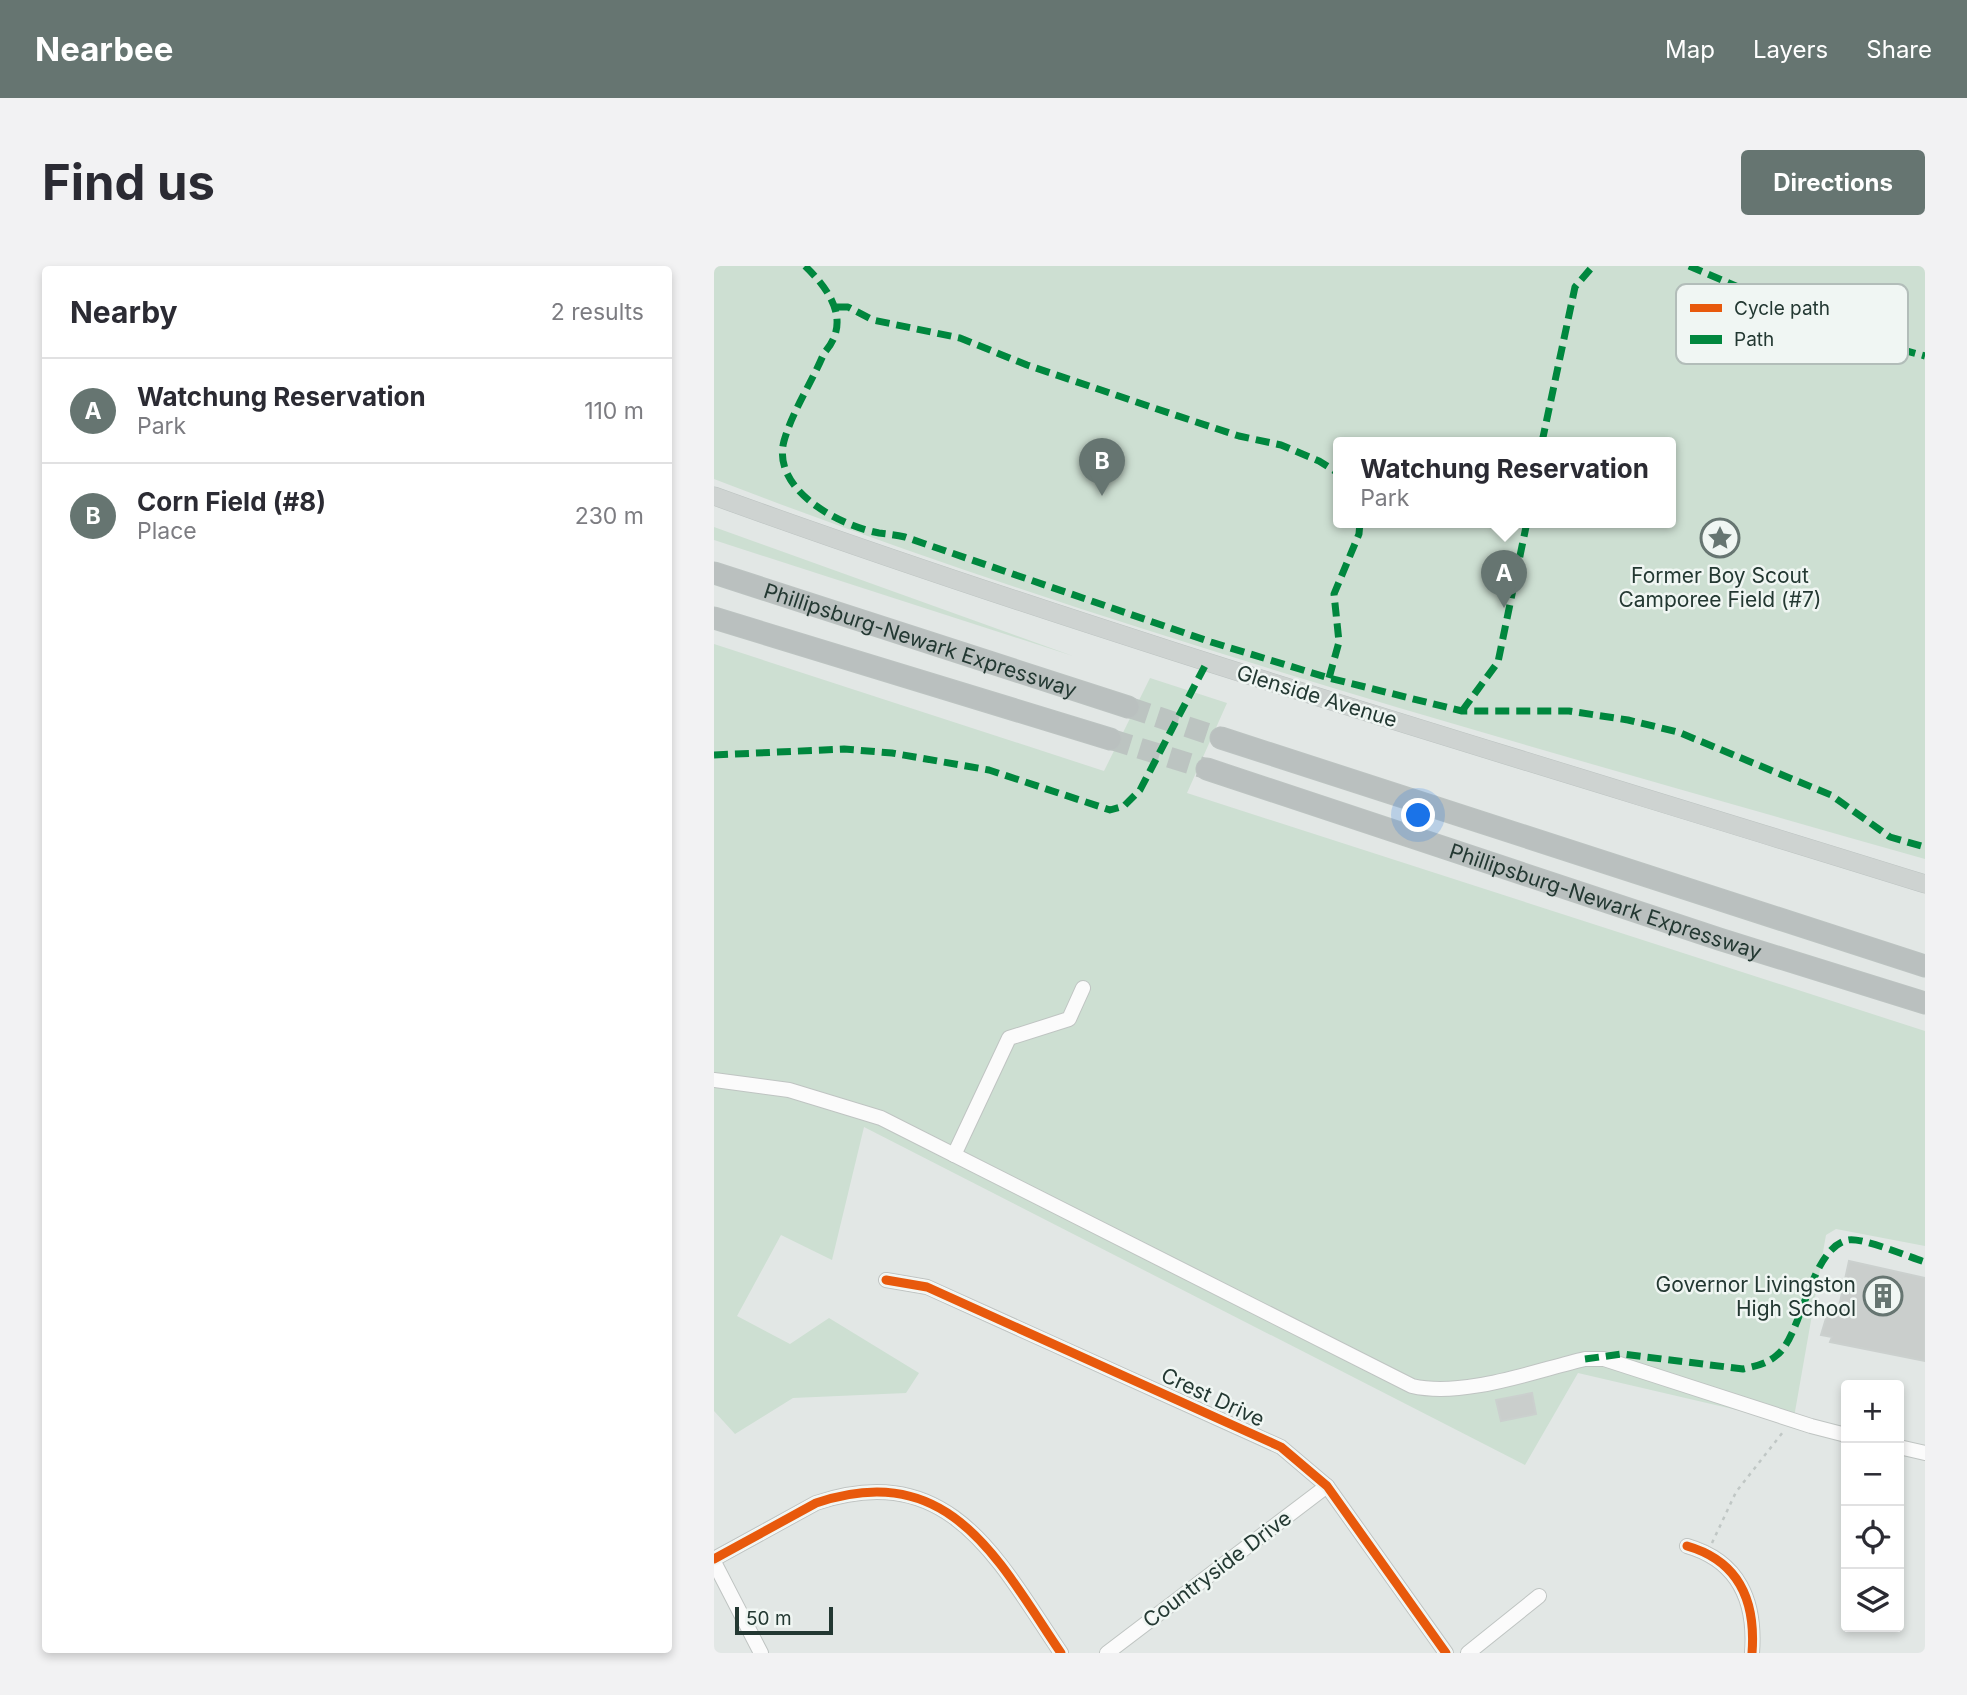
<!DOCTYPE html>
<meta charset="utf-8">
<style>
:root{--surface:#fff;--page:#f2f2f3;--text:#2b2b33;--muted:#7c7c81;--line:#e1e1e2;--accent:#667571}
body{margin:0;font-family:Inter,sans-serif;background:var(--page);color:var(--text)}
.controls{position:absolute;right:21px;bottom:21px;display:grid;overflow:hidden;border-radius:7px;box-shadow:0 4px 10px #0003}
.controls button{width:63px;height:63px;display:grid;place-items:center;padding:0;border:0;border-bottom:2px solid var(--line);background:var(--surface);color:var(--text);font:35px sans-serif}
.scale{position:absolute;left:21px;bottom:18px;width:98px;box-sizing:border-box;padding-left:7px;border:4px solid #233832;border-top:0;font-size:19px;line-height:24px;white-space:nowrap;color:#233832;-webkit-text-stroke:5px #f0f6f3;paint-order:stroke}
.you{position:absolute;left:705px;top:550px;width:24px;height:24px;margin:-18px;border:5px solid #fff;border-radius:50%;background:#1a73e8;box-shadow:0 0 0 10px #1a73e833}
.badge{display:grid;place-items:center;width:46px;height:46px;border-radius:50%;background:var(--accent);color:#fff;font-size:23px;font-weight:700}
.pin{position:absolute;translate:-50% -58px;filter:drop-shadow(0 2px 4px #0008)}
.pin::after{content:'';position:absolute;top:37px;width:24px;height:21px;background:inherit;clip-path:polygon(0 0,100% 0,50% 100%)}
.popup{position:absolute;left:619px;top:171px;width:343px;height:91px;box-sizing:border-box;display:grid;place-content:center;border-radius:7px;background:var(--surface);filter:drop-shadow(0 2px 5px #0005);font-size:23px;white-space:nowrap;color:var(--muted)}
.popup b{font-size:26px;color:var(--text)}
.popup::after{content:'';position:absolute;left:50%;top:100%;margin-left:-14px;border:14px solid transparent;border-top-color:var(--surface)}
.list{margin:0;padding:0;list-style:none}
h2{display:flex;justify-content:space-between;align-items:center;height:91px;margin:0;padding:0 28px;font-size:30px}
h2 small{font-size:23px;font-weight:400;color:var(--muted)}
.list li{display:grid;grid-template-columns:46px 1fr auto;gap:21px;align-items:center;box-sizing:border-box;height:105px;padding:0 28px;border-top:2px solid var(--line)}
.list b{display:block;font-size:26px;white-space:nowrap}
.list p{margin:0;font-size:23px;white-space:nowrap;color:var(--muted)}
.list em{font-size:23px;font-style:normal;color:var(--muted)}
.icon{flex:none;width:38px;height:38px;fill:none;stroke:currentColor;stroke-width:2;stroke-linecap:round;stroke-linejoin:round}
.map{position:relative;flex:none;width:1211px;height:1387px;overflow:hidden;border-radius:7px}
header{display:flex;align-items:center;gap:42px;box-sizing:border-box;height:98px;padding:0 35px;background:var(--accent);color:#fff}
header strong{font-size:33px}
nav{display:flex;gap:38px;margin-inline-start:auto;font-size:24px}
.intro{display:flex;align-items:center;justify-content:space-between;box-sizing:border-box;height:168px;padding:0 42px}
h1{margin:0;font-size:49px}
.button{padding:18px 32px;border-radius:7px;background:var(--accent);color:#fff;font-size:24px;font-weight:700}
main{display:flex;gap:42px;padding:0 42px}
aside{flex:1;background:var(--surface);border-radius:7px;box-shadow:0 4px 10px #0003}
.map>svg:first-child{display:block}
</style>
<header>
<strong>Nearbee</strong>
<nav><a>Map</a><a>Layers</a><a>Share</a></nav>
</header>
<div class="intro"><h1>Find us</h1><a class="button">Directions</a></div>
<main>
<aside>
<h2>Nearby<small>2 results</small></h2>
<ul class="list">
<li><span class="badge">A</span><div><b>Watchung Reservation</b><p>Park</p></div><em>110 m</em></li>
<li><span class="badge">B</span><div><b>Corn Field (#8)</b><p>Place</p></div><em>230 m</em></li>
</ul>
</aside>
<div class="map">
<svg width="1211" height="1387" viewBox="0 0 1211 1387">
<rect width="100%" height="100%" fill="#e2e7e5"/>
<g fill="#cddfd2" fill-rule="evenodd">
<path d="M 0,0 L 1211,0 L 1211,593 C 804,477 395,365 0,213 ZM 624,176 L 956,176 L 956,256 L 624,256 Z"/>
<path d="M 0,261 L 359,390 L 0,274 Z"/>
<path d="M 0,378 L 390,505 L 436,412 L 513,437 L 473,527 L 1211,765 L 1211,980 L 1122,963 L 1112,969 L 1079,1157 L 864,1107 L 811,1199 L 150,861 L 118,994 L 67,969 L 23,1050 L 76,1078 L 115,1052 L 205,1107 L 192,1127 L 79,1132 L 21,1168 L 0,1145 Z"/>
</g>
<g fill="#cacecc" stroke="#cbd0ce" stroke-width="2">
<path d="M 1135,995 L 1211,1012 L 1211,1095 L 1116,1076 L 1118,1071 L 1107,1069 L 1113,1049 L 1123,1050 Z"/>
<path d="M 818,1127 L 822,1148 L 787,1155 L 782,1134 Z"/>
</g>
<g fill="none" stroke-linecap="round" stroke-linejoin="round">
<g stroke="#bcc4c1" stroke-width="21" stroke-dasharray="21 10" stroke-linecap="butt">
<path d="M 414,441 L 507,472"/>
<path d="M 396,473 L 493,503"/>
</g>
<defs>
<g id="minor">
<path d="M 0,814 L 75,824 L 167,852 L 698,1120 C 749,1132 820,1105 871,1093 L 890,1093 L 1097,1160 L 1132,1169"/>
<path d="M 240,889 L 295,772 L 355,753 L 369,722"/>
<path d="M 172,1014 L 213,1021 L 567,1181 L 613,1220 L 732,1387"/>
<path d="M 1185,1181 L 1211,1187"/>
<path d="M 973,1280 C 1025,1295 1042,1335 1038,1387"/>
<path d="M 0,1293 L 102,1237 C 236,1192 284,1294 347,1387"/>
<path d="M 0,1296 L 47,1387"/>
<path d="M 393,1387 L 613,1220"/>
<path d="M 754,1387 L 825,1330"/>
</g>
<path id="major" d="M 0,230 C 399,374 806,492 1211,618"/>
<g id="highway">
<path id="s1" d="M 0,307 L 414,441"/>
<path d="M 0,352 L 396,473"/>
<path d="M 507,472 L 1211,700"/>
<path id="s2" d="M 493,503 L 1005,673 L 1211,737"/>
</g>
</defs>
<use href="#minor" stroke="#bfc4c2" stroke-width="16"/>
<use href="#major" stroke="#bcc3c1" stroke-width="19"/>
<use href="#highway" stroke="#bcc3c1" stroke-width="23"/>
<path stroke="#c0c7c5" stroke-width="2.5" stroke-dasharray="3.5 5" stroke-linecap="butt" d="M 998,1277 L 1022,1226 L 1069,1166"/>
<use href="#minor" stroke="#fbfbfb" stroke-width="14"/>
<use href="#major" stroke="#ced3d1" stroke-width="18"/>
<use href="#highway" stroke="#bac0bf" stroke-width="21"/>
<g stroke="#00873e" stroke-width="7" stroke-dasharray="14 7" stroke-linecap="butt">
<path d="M 91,0 C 116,24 138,56 110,87 C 98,116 78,146 70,175 C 57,224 126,260 165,267 C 174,268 182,269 191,271 L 497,376 L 615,412 L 748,445 L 855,445 L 914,454 L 964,466 L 1117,529 L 1176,571 L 1211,581"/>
<path d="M 975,0 L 1100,53 L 1136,62 L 1151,61 L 1189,84 L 1211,90"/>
<path d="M 123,41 L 134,41 L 159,54 L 246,72 L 313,99 L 458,148 L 525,170 L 567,179 L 605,195 L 624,207"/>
<path d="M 828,176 L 861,21 L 879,0"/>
<path d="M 615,412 L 625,376 L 620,328 L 645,268 L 646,256"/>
<path d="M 748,445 L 784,396 L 813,256"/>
<path d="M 0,489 L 130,483 L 178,487 L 275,504 L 396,544 L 410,540 L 426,524 L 493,396"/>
<path d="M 871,1093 L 908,1088 L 1029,1103 C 1042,1100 1053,1098 1063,1089 C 1088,1070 1096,982 1134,974 C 1148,971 1195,991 1211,996"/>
</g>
<defs>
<g id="cycleway">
<path d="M 172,1014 L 213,1021 L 567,1181 L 613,1220 L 732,1387"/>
<path d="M 973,1280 C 1025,1295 1042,1335 1038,1387"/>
<path d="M 0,1293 L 102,1237 C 236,1192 284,1294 347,1387"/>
</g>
</defs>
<use href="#cycleway" stroke="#f0f6f3" stroke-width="13"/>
<use href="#cycleway" stroke="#e8590c" stroke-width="9"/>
</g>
<defs>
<symbol id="sight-ring" viewBox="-11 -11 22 22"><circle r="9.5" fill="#f0f6f3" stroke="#667571" stroke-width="1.5"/><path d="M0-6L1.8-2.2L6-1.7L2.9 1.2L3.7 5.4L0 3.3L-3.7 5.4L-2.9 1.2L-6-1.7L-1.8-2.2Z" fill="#667571"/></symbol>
<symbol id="building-ring" viewBox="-11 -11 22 22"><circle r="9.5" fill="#f0f6f3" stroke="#667571" stroke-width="1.5"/><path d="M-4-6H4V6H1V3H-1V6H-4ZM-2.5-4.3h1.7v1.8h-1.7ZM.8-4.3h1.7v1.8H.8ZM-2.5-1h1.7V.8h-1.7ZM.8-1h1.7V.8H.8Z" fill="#667571"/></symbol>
</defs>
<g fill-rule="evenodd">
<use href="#sight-ring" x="984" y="250" width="44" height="44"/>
<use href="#building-ring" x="1147" y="1008" width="44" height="44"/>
</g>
<g text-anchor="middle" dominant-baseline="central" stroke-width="5" stroke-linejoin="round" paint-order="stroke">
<g font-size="21" fill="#233832" stroke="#f0f6f3">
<text x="1006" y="309">Former Boy Scout<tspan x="1006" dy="24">Camporee Field (#7)</tspan></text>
<text x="1142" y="1018" text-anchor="end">Governor Livingston<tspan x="1142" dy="24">High School</tspan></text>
</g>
<g font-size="21" fill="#233832" stroke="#f0f6f3">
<text stroke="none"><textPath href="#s1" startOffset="217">Phillipsburg-Newark Expressway</textPath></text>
<text transform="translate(603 430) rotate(17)">Glenside Avenue</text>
<text stroke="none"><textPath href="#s2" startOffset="420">Phillipsburg-Newark Expressway</textPath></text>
<text transform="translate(499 1131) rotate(25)">Crest Drive</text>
<text transform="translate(503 1303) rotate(-37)">Countryside Drive</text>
</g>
</g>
<rect x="962" y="18" width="232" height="80" rx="10" fill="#f0f6f3" stroke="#b2bdb9" stroke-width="2"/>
<rect x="976" y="38" width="32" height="8" fill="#e8590c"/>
<rect x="976" y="69" width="32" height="9" fill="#00873e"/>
<g font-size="19" fill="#233832">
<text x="1020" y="49">Cycle path</text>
<text x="1020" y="80">Path</text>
</g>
</svg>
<div class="controls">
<button>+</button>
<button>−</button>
<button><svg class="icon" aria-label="locate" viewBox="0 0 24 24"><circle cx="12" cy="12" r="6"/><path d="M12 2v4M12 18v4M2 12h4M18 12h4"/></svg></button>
<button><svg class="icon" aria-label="layers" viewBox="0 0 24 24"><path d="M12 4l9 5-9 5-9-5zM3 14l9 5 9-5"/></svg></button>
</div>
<div class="scale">50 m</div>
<div class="you"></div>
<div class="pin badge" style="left:790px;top:342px">A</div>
<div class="popup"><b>Watchung Reservation</b>Park</div>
<div class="pin badge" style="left:388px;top:230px">B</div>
</div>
</main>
